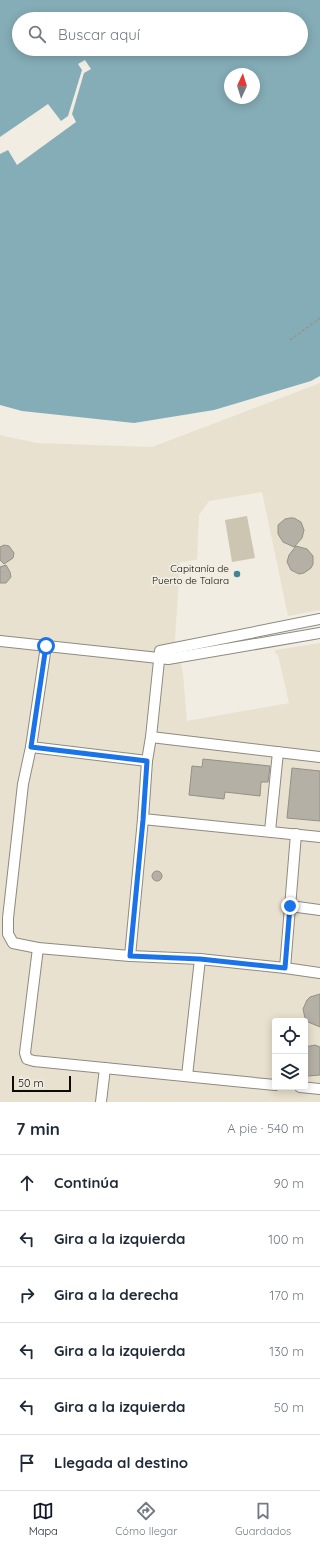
<!DOCTYPE html>
<html lang="es">
<meta charset="utf-8">
<style>
:root{--surface:#fff;--page:#f6f6f7;--text:#1f2937;--muted:#747a83;--line:#e0e1e3;--accent:#111827}
body{margin:0;font-family:Quicksand,sans-serif;background:var(--page);color:var(--text)}
.controls{position:absolute;right:12px;bottom:12px;display:grid;overflow:hidden;border-radius:4px;box-shadow:0 2px 10px #0003}
.controls button{width:36px;height:36px;display:grid;place-items:center;padding:0;border:0;border-bottom:1px solid var(--line);background:var(--surface);color:var(--text);font:20px sans-serif}
.compass{position:absolute;left:224px;top:68px;width:36px;height:36px;border-radius:50%;background:var(--surface);box-shadow:0 2px 10px #0003;rotate:4deg}
.scale{position:absolute;left:12px;bottom:10px;width:59px;box-sizing:border-box;padding-left:4px;border:2px solid #0c0b08;border-top:0;font-size:11px;line-height:14px;white-space:nowrap;color:#0c0b08;-webkit-text-stroke:3px #f1ede2;paint-order:stroke}
.stop{position:absolute;width:12px;height:12px;margin:-9px;border:3px solid #1a73e8;border-radius:50%;background:#fff}
.stop.end{background:#1a73e8;border-color:#fff;box-shadow:0 1px 4px #0008}
.list{margin:0;padding:0;list-style:none}
h2{display:flex;justify-content:space-between;align-items:center;height:52px;margin:0;padding:0 16px;font-size:17px}
h2 small{font-size:13px;font-weight:400;color:var(--muted)}
.list li{display:grid;grid-template-columns:26px 1fr auto;gap:12px;align-items:center;box-sizing:border-box;height:56px;padding:0 16px;border-top:1px solid var(--line)}
.list b{display:block;font-size:15px;white-space:nowrap}
.list em{font-size:13px;font-style:normal;color:var(--muted)}
.icon{flex:none;width:22px;height:22px;fill:none;stroke:currentColor;stroke-width:2;stroke-linecap:round;stroke-linejoin:round}
.map{position:relative;flex:none;width:320px;height:1102px;overflow:hidden}
.search{position:absolute;background:var(--surface);box-shadow:0 2px 10px #0003;left:12px;right:12px;top:12px;height:44px;display:flex;align-items:center;gap:10px;box-sizing:border-box;padding:0 14px;border-radius:22px;color:var(--muted);font-size:15px}
.sheet{height:388px;background:var(--surface)}
nav{display:flex;justify-content:space-around;align-items:center;box-sizing:border-box;height:56px;border-top:1px solid var(--line);background:var(--surface);font-size:11px;color:var(--muted)}
nav a{display:grid;justify-items:center;gap:2px}
nav .on{color:var(--accent)}
.map>svg:first-child{display:block}
</style>
<div class="map">
<svg width="320" height="1102" viewBox="0 0 320 1102">
<rect width="100%" height="100%" fill="#f1ede2"/>
<path fill="#e8e1cf" fill-rule="evenodd" d="M 320,383 L 320,610 L 288,616 L 262,492 L 209,501 L 199,515 L 197,560 L 180,562 L 175,640 L 183,674 L 187,721 L 289,703 L 278,655 L 275,653 L 275,650 L 320,643 L 320,1102 L 0,1102 L 0,435 L 37,443 L 152,447 ZM 275,1021 L 305,1021 L 305,1087 L 275,1087 Z"/>
<path fill="#ccc5b1" d="M 247,516 L 255,558 L 232,562 L 225,520 Z"/>
<path fill="#85adb7" fill-rule="evenodd" d="M 0,0 L 320,0 L 320,376 L 311,381 L 214,410 L 134,423 L 22,411 L 0,405 ZM 19,19 L 301,19 L 301,49 L 19,49 ZM 230,74 L 254,74 L 254,98 L 230,98 Z"/>
<path fill="#f1ede2" d="M 85,60 L 91,69 L 84,73 L 72,114 L 76,122 L 17,165 L 8,150 L 0,154 L 0,137 L 48,104 L 61,121 L 68,116 L 82,70 L 78,64 Z"/>
<g fill="#b4b0a5" stroke="#939086">
<path d="M 290,518 L 294,518 L 301,522 L 304,530 L 302,538 L 294,547 L 283,542 L 278,534 L 278,525 L 285,519 Z"/>
<path d="M 4,545 L 9,546 L 14,553 L 13,558 L 4,564 L 0,560 L 0,547 Z"/>
<path d="M 296,546 L 307,549 L 313,556 L 313,564 L 311,568 L 304,573 L 299,574 L 291,570 L 287,562 L 289,555 Z"/>
<path d="M 6,565 L 10,572 L 11,577 L 6,583 L 0,583 L 0,567 Z"/>
<path d="M 203,759 L 270,766 L 268,782 L 261,782 L 260,796 L 225,792 L 224,799 L 189,795 L 192,766 L 202,767 Z"/>
<path d="M 292,768 L 320,771 L 320,821 L 287,818 Z"/>
<circle cx="157" cy="876" r="5"/>
<path d="M 320,994 L 320,1027 L 308,1022 L 305,1018 L 303,1009 L 307,1000 L 310,997 Z"/>
<path d="M 315,1045 L 320,1047 L 320,1075 L 308,1076 L 305,1075 L 305,1047 Z"/>
</g>
<g fill="none" stroke-linecap="round" stroke-linejoin="round">
<defs>
<g id="minor">
<path d="M 0,641 L 168,659 L 320,633"/>
<path d="M 46,646 L 31,747 L 147,761"/>
<path d="M 151,737 L 320,757"/>
<path d="M 31,747 L 23,784 L 8,918 L 8,934 L 13,943 L 38,948 L 130,956 L 200,959 L 285,968 L 320,973"/>
<path d="M 143,819 L 320,837"/>
<path d="M 270,831 L 278,752"/>
<path d="M 290,906 L 320,910"/>
<path d="M 38,948 L 25,1053 L 27,1059 L 34,1061 L 275,1085"/>
<path d="M 130,956 L 143,819 L 147,761 L 151,737 L 160,651 L 320,619"/>
<path d="M 285,968 L 296,834"/>
<path d="M 187,1076 L 200,959"/>
<path d="M 300,1087 L 320,1089"/>
<path d="M 101,1102 L 105,1068"/>
</g>
</defs>
<use href="#minor" stroke="#8e8a80" stroke-width="12"/>
<path stroke="#97948c" stroke-width="1.5" stroke-dasharray="3 2" stroke-linecap="butt" d="M 290,340 L 320,318"/>
<use href="#minor" stroke="#fff" stroke-width="10"/>
</g>
<g fill="none" stroke-linecap="round" stroke-linejoin="round">
<path stroke="#1a73e8" stroke-width="5" d="M 46,646 L 31,747 L 147,761 L 143,820 L 130,956 L 200,959 L 285,968 L 290,906"/>
</g>
<circle fill="#418594" stroke="#f1ede2" stroke-width="1.5" cx="237" cy="574" r="4"/>
<g text-anchor="middle" dominant-baseline="central" stroke-width="3.5" stroke-linejoin="round" paint-order="stroke">
<g font-size="10" fill="#0c0b08" stroke="#f1ede2" text-anchor="end">
<text x="229" y="568">Capitanía de<tspan x="229" dy="12">Puerto de Talara</tspan></text>
</g>
</g>
</svg>
<div class="controls">
<button><svg class="icon" aria-label="locate" viewBox="0 0 24 24"><circle cx="12" cy="12" r="6"/><path d="M12 2v4M12 18v4M2 12h4M18 12h4"/></svg></button>
<button><svg class="icon" aria-label="layers" viewBox="0 0 24 24"><path d="M12 4l9 5-9 5-9-5zM3 14l9 5 9-5"/></svg></button>
</div>
<svg class="compass" viewBox="-18 -18 36 36"><path d="M0-13l5 13h-10z" fill="#e53935"/><path d="M0 13l5-13h-10z" fill="#747a83"/></svg>
<div class="scale">50 m</div>
<div class="stop" style="left:46px;top:646px"></div>
<div class="stop end" style="left:290px;top:906px"></div>
<div class="search"><svg class="icon" aria-label="search" viewBox="0 0 24 24"><circle cx="10" cy="10" r="6"/><path d="M15 15l6 6"/></svg>Buscar aquí</div>
</div>
<section class="sheet">
<h2>7 min<small>A pie · 540 m</small></h2>
<ul class="list">
<li><svg class="icon" aria-label="ahead" viewBox="0 0 24 24"><path d="M12 20V5M6 11l6-6 6 6"/></svg><div><b>Continúa</b></div><em>90 m</em></li>
<li><svg class="icon" aria-label="left" viewBox="0 0 24 24"><path d="M17 20v-9H6M10 6l-5 5 5 5"/></svg><div><b>Gira a la izquierda</b></div><em>100 m</em></li>
<li><svg class="icon" aria-label="right" viewBox="0 0 24 24"><path d="M7 20v-9h11M14 6l5 5-5 5"/></svg><div><b>Gira a la derecha</b></div><em>170 m</em></li>
<li><svg class="icon" aria-label="left" viewBox="0 0 24 24"><path d="M17 20v-9H6M10 6l-5 5 5 5"/></svg><div><b>Gira a la izquierda</b></div><em>130 m</em></li>
<li><svg class="icon" aria-label="left" viewBox="0 0 24 24"><path d="M17 20v-9H6M10 6l-5 5 5 5"/></svg><div><b>Gira a la izquierda</b></div><em>50 m</em></li>
<li><svg class="icon" aria-label="arrive" viewBox="0 0 24 24"><path d="M6 21V4h12l-3 4 3 4H6"/></svg><div><b>Llegada al destino</b></div></li>
</ul>
</section>
<nav>
<a class="on"><svg class="icon" aria-label="map" viewBox="0 0 24 24"><path d="M3 6l6-2 6 2 6-2v14l-6 2-6-2-6 2zM9 4v14M15 6v14"/></svg>Mapa</a>
<a><svg class="icon" aria-label="directions" viewBox="0 0 24 24"><path d="M12 3l9 9-9 9-9-9zM9 14v-3h6M13 9l2 2-2 2"/></svg>Cómo llegar</a>
<a><svg class="icon" aria-label="saved" viewBox="0 0 24 24"><path d="M7 4h10v16l-5-4-5 4z"/></svg>Guardados</a>
</nav>
